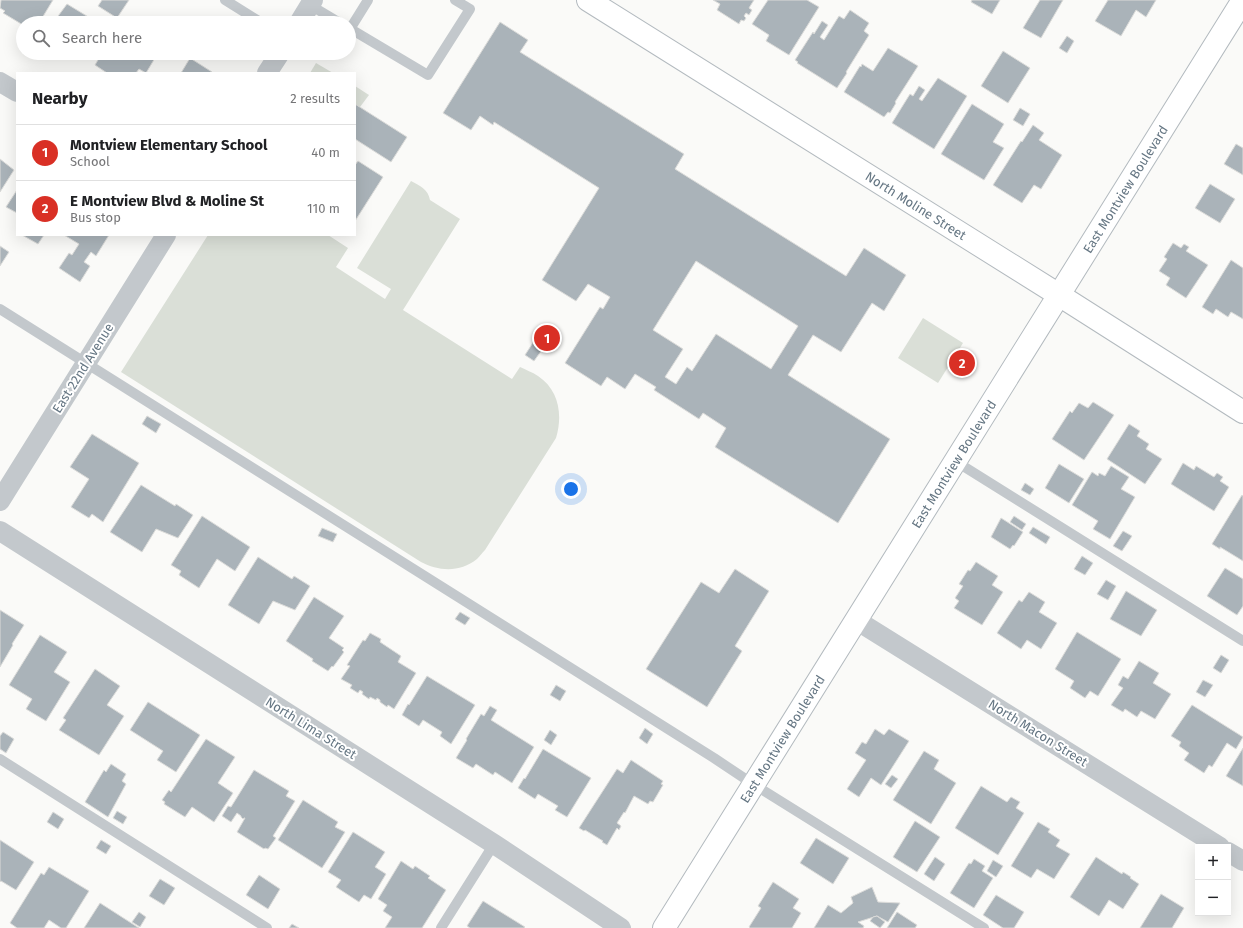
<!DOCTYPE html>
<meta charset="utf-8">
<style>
:root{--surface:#fff;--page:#f6f6f6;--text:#202124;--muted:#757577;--line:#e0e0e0;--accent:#d93025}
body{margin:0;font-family:"Fira Sans",sans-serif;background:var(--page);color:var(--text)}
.controls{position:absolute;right:12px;bottom:12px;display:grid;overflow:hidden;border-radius:0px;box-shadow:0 4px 16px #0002}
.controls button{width:36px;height:36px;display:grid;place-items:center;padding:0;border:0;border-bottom:1px solid var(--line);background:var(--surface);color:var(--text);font:20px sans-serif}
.you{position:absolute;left:571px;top:489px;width:14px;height:14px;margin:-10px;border:3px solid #fff;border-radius:50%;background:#1a73e8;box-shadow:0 0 0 6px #1a73e833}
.badge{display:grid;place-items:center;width:26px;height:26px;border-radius:50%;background:var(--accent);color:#fff;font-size:13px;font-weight:700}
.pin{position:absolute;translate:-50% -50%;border:2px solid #fff;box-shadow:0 1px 4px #0006}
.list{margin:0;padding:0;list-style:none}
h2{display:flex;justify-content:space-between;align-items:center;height:52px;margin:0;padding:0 16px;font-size:17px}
h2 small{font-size:13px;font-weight:400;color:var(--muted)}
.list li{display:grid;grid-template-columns:26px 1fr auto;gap:12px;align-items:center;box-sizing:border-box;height:56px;padding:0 16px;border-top:1px solid var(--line)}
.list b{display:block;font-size:15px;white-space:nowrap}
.list p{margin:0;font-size:13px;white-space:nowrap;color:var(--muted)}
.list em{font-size:13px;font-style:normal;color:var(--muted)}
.icon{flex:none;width:22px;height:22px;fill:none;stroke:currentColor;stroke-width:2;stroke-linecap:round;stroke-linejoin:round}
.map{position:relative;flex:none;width:1243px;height:928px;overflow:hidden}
.search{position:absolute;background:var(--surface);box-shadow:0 4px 16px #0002;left:16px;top:16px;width:340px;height:44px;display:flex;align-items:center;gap:10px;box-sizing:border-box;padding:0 14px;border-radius:22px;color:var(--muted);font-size:15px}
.panel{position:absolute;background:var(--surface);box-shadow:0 4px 16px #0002;left:16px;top:72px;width:340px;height:164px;border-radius:0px}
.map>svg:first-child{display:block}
</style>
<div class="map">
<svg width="1243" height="928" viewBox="0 0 1243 928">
<rect width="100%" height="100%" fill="#fafaf8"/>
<g fill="#dadfd7">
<path d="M 316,63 L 333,73 L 310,73 Z"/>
<path d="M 355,86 L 369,95 L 360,107 L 355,104 Z"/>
<path d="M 411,181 C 420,186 428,189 430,200 L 460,219 L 403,310 L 512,379 L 520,367 C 526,370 532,372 538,376 C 559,390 563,415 556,438 L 485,550 C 482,553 480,556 477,559 C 460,573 438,571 421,562 L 121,372 L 208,235 L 328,235 L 348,248 L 336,267 L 385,299 L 391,289 L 357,268 Z"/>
<path d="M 923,318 L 963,343 L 938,383 L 898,358 Z"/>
</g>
<g fill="#aab3b9" stroke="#dcdcda" fill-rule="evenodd">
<path d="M 1,0 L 53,0 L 39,23 L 23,23 L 23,25 L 3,13 L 5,11 L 0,8 Z"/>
<path d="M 102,0 L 129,0 L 117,18 L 98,6 Z"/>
<path d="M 713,0 L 754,0 L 749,8 L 752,10 L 749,15 L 746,13 L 744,16 L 746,18 L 744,21 L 741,20 L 739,24 L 717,10 L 720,4 Z"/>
<path d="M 768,0 L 807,0 L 819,7 L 789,55 L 766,41 L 769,35 L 752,24 Z"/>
<path d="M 972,0 L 1000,0 L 992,14 L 971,2 Z"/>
<path d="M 1040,0 L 1063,0 L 1041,38 L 1023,28 Z"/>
<path d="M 1108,0 L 1156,0 L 1146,17 L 1136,10 L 1121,36 L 1095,21 Z"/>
<path d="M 67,4 L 90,18 L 87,23 L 53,23 Z"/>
<path d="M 850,10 L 869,23 L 864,31 L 869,35 L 846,72 L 847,73 L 837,88 L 797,63 L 798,62 L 795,60 L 813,32 L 814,34 L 822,21 L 828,25 L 820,37 L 824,40 L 839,16 L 844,19 Z"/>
<path d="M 500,22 L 528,40 L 520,52 L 684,154 L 675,169 L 846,276 L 864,248 L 906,275 L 884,311 L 872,303 L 841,352 L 813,335 L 788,375 L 890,439 L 838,523 L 715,447 L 726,428 L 703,413 L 699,419 L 654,390 L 656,387 L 635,374 L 625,389 L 607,377 L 601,386 L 565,363 L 600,307 L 603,309 L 610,297 L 588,284 L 576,301 L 542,280 L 599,188 L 494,122 L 493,125 L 480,116 L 471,130 L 443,113 ZM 696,261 L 798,326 L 771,369 L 716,334 L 692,371 L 687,367 L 676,384 L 665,377 L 683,349 L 653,330 Z"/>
<path d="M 1067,36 L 1074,41 L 1067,53 L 1059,48 Z"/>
<path d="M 888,48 L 918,66 L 895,102 L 896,103 L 890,113 L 888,112 L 884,117 L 844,92 L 860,66 L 861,67 L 862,64 L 873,71 Z"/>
<path d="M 1003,51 L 1030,68 L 1008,103 L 981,86 Z"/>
<path d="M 71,53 L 85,53 L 81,59 Z"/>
<path d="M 102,53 L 158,53 L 146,73 L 139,69 L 136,73 L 107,73 L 95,65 Z"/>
<path d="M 190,58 L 212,72 L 211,73 L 181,73 Z"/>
<path d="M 938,78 L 967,96 L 934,149 L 892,123 L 910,94 L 913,96 L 919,86 L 925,90 L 919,99 L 922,101 Z"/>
<path d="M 355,104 L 407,137 L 391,162 L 355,139 Z"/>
<path d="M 972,104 L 1004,124 L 993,142 L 1004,148 L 984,180 L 941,154 Z"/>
<path d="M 1020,108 L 1030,114 L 1023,126 L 1013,120 Z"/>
<path d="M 1033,125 L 1044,133 L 1039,140 L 1062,155 L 1041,189 L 1034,185 L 1022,203 L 993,185 L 1021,141 L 1022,142 Z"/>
<path d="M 1236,144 L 1243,148 L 1243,175 L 1224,164 Z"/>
<path d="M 0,159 L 14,170 L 0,192 Z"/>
<path d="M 358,161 L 383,177 L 355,221 L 355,165 Z"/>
<path d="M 1210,184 L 1235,199 L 1220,223 L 1195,208 Z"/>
<path d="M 17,190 L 17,213 L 6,207 Z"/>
<path d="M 22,235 L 44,235 L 38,244 Z"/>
<path d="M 64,235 L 109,235 L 96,256 L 91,252 L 84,262 L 90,266 L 80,282 L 59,268 L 69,253 L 72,255 L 79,244 Z"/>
<path d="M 1173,243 L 1181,248 L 1184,244 L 1189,247 L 1186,251 L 1208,265 L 1186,298 L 1166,285 L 1170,278 L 1159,271 L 1167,259 L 1164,257 Z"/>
<path d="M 0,246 L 9,252 L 0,266 Z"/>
<path d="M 1231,260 L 1243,268 L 1243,319 L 1231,312 L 1228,317 L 1216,309 L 1213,314 L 1202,307 Z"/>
<path d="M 534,341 L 544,347 L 534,361 L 525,355 Z"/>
<path d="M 1093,402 L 1114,415 L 1084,460 L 1052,439 L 1070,411 L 1072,413 L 1079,403 L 1088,408 Z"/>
<path d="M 147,416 L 161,424 L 156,433 L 142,424 Z"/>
<path d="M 1129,424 L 1140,431 L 1137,436 L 1149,444 L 1146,449 L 1162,459 L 1145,484 L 1107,459 Z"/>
<path d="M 92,434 L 139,463 L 103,522 L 92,514 L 89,518 L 71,507 L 89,479 L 70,467 Z"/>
<path d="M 1183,463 L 1194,470 L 1196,466 L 1214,477 L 1217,473 L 1223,477 L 1220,481 L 1229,487 L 1214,511 L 1171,484 Z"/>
<path d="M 1059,464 L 1084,479 L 1069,503 L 1045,488 Z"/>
<path d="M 1111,466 L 1129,477 L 1121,489 L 1135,497 L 1110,539 L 1093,529 L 1098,521 L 1072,505 L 1092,472 L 1098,476 L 1099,473 L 1105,476 Z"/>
<path d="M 1025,483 L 1034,489 L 1030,495 L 1021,490 Z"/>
<path d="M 141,485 L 175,506 L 176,504 L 193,515 L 178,538 L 156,529 L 142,552 L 110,532 Z"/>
<path d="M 1242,495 L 1243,496 L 1243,561 L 1220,547 L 1220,549 L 1212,544 Z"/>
<path d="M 202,516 L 250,547 L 235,571 L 217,559 L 199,588 L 179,575 L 181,571 L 171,565 Z"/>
<path d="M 1014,516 L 1026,524 L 1022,530 L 1010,522 Z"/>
<path d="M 1001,518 L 1023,532 L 1014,546 L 1013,545 L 1010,549 L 991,537 Z"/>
<path d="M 1033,527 L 1050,537 L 1046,544 L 1029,533 Z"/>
<path d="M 322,528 L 337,534 L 333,542 L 318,536 Z"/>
<path d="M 1123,531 L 1132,536 L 1122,551 L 1113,546 Z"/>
<path d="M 1082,556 L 1093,563 L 1085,575 L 1074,569 Z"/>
<path d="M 258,557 L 292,579 L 294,576 L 310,586 L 295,610 L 273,601 L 259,624 L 228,605 Z"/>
<path d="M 976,562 L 998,576 L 992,585 L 1003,592 L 982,625 L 954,608 L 959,601 L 955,598 L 963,586 L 959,584 L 968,570 L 970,571 Z"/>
<path d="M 1225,568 L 1243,579 L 1243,606 L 1237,615 L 1207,596 Z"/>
<path d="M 735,569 L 769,591 L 735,646 L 742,651 L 707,707 L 646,669 L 701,582 L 719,593 Z"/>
<path d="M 1106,580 L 1116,586 L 1108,600 L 1097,594 Z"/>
<path d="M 1126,591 L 1157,610 L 1141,636 L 1110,619 Z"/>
<path d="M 1029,592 L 1045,602 L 1039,612 L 1057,623 L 1041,649 L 1027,640 L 1021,649 L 997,633 L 1019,600 L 1022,602 Z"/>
<path d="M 314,597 L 344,616 L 329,638 L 344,648 L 342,650 L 344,652 L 333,667 L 332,666 L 328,671 L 312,661 L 313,659 L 286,641 Z"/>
<path d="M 0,610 L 24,625 L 12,644 L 13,645 L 0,667 Z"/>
<path d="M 460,612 L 470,618 L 465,625 L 455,619 Z"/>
<path d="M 1077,632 L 1121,659 L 1098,696 L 1090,691 L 1085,698 L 1070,688 L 1074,681 L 1055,669 Z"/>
<path d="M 370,633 L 381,639 L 380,642 L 401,656 L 398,662 L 416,673 L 394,709 L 388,705 L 387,707 L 380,702 L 380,700 L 377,698 L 376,700 L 370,697 L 369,699 L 362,694 L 363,692 L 360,690 L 358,693 L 350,688 L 352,685 L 341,679 L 350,666 L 347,665 L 363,640 L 365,641 Z"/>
<path d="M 40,635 L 67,652 L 54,672 L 70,682 L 46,721 L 26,709 L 32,699 L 9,685 Z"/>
<path d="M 1221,655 L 1229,660 L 1221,673 L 1213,668 Z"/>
<path d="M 1139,661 L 1159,673 L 1153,683 L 1171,694 L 1155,719 L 1141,711 L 1137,717 L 1125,709 L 1123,712 L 1111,705 L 1123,688 L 1118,685 L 1123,676 L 1128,679 Z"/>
<path d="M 95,669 L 120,686 L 107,705 L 124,716 L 99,755 L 59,730 L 66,720 L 63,718 Z"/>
<path d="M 427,676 L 475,705 L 451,744 L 440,736 L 442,732 L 423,720 L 419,726 L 402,715 L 408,704 L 409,705 Z"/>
<path d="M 1203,680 L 1213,685 L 1205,697 L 1196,692 Z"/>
<path d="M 556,685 L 566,691 L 560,701 L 550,695 Z"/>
<path d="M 148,702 L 200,735 L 176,772 L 157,760 L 163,751 L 130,730 Z"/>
<path d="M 1192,705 L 1243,737 L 1236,749 L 1227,743 L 1212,767 L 1209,765 L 1204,773 L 1184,760 L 1189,753 L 1179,746 L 1181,742 L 1171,736 Z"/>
<path d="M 490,706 L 497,710 L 491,720 L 534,747 L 512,783 L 495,772 L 493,775 L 476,764 L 473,768 L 456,758 L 467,740 L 466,739 L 481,714 L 484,716 Z"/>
<path d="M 645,728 L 653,734 L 647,744 L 639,738 Z"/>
<path d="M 875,729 L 884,735 L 889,729 L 909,741 L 881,785 L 871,778 L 859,797 L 847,789 L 866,760 L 855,753 L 862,742 L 866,744 Z"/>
<path d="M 550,730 L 557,735 L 551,745 L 544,740 Z"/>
<path d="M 3,732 L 14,739 L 6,753 L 0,749 L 0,736 Z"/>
<path d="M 206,739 L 235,757 L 218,783 L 233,793 L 214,822 L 192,807 L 185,817 L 164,804 L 165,802 L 162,800 L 169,790 L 171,792 Z"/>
<path d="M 1243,748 L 1243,786 L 1226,776 Z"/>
<path d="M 543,749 L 591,778 L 567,817 L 555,810 L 558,806 L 538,794 L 535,799 L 518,788 L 524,778 L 525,779 Z"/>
<path d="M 924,751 L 939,760 L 934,769 L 956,783 L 931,824 L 893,800 Z"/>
<path d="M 631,760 L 663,781 L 661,784 L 663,785 L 653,802 L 650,801 L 648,804 L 634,796 L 625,813 L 624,812 L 617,823 L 621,826 L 619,830 L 617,828 L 607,845 L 602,842 L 603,841 L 585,830 L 584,831 L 579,828 L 617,769 L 623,773 Z"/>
<path d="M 111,764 L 126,774 L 122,781 L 126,784 L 108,817 L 85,802 L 104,770 L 106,772 Z"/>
<path d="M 254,770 L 289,791 L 286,796 L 295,801 L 273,836 L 276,838 L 268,849 L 265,848 L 264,849 L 237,832 L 245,818 L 244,818 L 243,819 L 241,817 L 241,816 L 237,813 L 231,822 L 222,816 L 228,806 L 231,807 Z"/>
<path d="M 892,775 L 898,779 L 891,788 L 885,784 Z"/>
<path d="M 981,786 L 1007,802 L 1011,797 L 1020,802 L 1016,808 L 1024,813 L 998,855 L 955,828 Z"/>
<path d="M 303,800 L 338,822 L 335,827 L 345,832 L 322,868 L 278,840 Z"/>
<path d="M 117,811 L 127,817 L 123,824 L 113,818 Z"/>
<path d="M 53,812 L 64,819 L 58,829 L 47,822 Z"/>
<path d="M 915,821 L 940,837 L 917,872 L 893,857 Z"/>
<path d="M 1038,822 L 1050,829 L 1048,832 L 1060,840 L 1056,846 L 1070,854 L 1054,879 L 1037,869 L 1031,878 L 1011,866 Z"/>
<path d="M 353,832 L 385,852 L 375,867 L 386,874 L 371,899 L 364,895 L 359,902 L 336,887 L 341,880 L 328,872 Z"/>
<path d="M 816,838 L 849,858 L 833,884 L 800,863 Z"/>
<path d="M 0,840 L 34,862 L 16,890 L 1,881 L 0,882 Z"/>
<path d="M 101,840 L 111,846 L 106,854 L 96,848 Z"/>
<path d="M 935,857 L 945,864 L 934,881 L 924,874 Z"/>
<path d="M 1096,857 L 1122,874 L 1123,872 L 1131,877 L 1130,878 L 1139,884 L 1123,909 L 1109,900 L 1099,916 L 1070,897 Z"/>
<path d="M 974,859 L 985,866 L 982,871 L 993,878 L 974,908 L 950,893 L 969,863 L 971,864 Z"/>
<path d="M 993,860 L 1003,866 L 996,877 L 987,871 Z"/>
<path d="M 401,861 L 413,869 L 415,866 L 430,876 L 428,878 L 446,890 L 422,928 L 385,928 L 392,917 L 383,911 L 387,905 L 378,899 Z"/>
<path d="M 49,867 L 89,891 L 66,928 L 61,928 L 49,920 L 44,928 L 17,928 L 10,923 L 41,873 L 44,875 Z"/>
<path d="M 259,875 L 280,889 L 268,909 L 246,895 Z"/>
<path d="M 160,879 L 175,888 L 164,905 L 149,896 Z"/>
<path d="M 773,882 L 799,899 L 793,908 L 801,913 L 792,928 L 750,928 L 749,927 L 761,908 L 758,906 Z"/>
<path d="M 872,887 L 878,902 L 900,903 L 888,922 L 877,916 L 858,922 L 864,926 L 863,928 L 814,928 L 828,905 L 841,913 L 853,903 L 851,897 Z"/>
<path d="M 1161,894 L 1184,908 L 1172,928 L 1140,928 Z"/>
<path d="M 996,895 L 1024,912 L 1014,928 L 1003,928 L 983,915 Z"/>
<path d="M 483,901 L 525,927 L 524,928 L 470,928 L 467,926 Z"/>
<path d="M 100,903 L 139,928 L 84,928 Z"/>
<path d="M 139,912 L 146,917 L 140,927 L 132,922 Z"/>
<path d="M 897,912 L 917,925 L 915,928 L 887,928 Z"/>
<path d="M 877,916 L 885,922 L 880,928 L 870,921 L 873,917 Z"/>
<path d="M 292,924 L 299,928 L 289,928 Z"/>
</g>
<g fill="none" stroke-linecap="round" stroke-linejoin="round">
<defs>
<g id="secondary">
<path id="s1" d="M 588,0 L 1059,295 L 1243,412"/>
<path id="s2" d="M 664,928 L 1243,0"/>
</g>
</defs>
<use href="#secondary" stroke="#b3babf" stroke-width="24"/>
<g stroke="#c3c8cc" stroke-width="10">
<path d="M 225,0 L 262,23"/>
<path d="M 310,5 L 340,23"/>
<path d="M 349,28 L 428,75 L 470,9 L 455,0"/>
<path d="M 350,29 L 368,0"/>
<path d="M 0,309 L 714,758 L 753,784 L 984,928"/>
<path d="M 955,461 L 1243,641"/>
<path d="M 0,759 L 267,928"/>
<path d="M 441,928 L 494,844"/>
</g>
<g stroke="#c3c8cc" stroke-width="20">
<path d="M 299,23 L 313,0"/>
<path d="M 267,73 L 280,53"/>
<path d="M 0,82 L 17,92"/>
<path d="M 0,501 L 166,235"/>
<path d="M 0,531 L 494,844 L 621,928"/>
<path d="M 856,620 L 1220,847"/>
<path d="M 1228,852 L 1243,861"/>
</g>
<use href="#secondary" stroke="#fff" stroke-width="22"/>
</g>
<g text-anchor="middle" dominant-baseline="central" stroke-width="4" stroke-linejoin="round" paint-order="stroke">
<g font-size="13" fill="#657683" stroke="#fff">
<text stroke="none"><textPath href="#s2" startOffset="871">East Montview Boulevard</textPath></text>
<text stroke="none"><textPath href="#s1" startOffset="387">North Moline Street</textPath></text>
<text transform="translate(83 368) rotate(-58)">East 22nd Avenue</text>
<text stroke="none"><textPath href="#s2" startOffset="547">East Montview Boulevard</textPath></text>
<text transform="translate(311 728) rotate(32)">North Lima Street</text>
<text transform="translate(1038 733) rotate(32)">North Macon Street</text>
<text stroke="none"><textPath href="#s2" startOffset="223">East Montview Boulevard</textPath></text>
</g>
</g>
</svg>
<div class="controls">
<button>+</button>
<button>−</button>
</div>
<div class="you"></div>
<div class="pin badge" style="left:547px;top:338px">1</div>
<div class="pin badge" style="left:962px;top:363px">2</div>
<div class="search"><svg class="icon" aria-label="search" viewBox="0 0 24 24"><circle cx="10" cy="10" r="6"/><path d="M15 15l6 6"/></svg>Search here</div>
<section class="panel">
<h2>Nearby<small>2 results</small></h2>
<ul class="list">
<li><span class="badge">1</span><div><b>Montview Elementary School</b><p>School</p></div><em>40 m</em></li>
<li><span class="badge">2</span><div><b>E Montview Blvd &amp; Moline St</b><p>Bus stop</p></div><em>110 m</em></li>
</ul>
</section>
</div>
